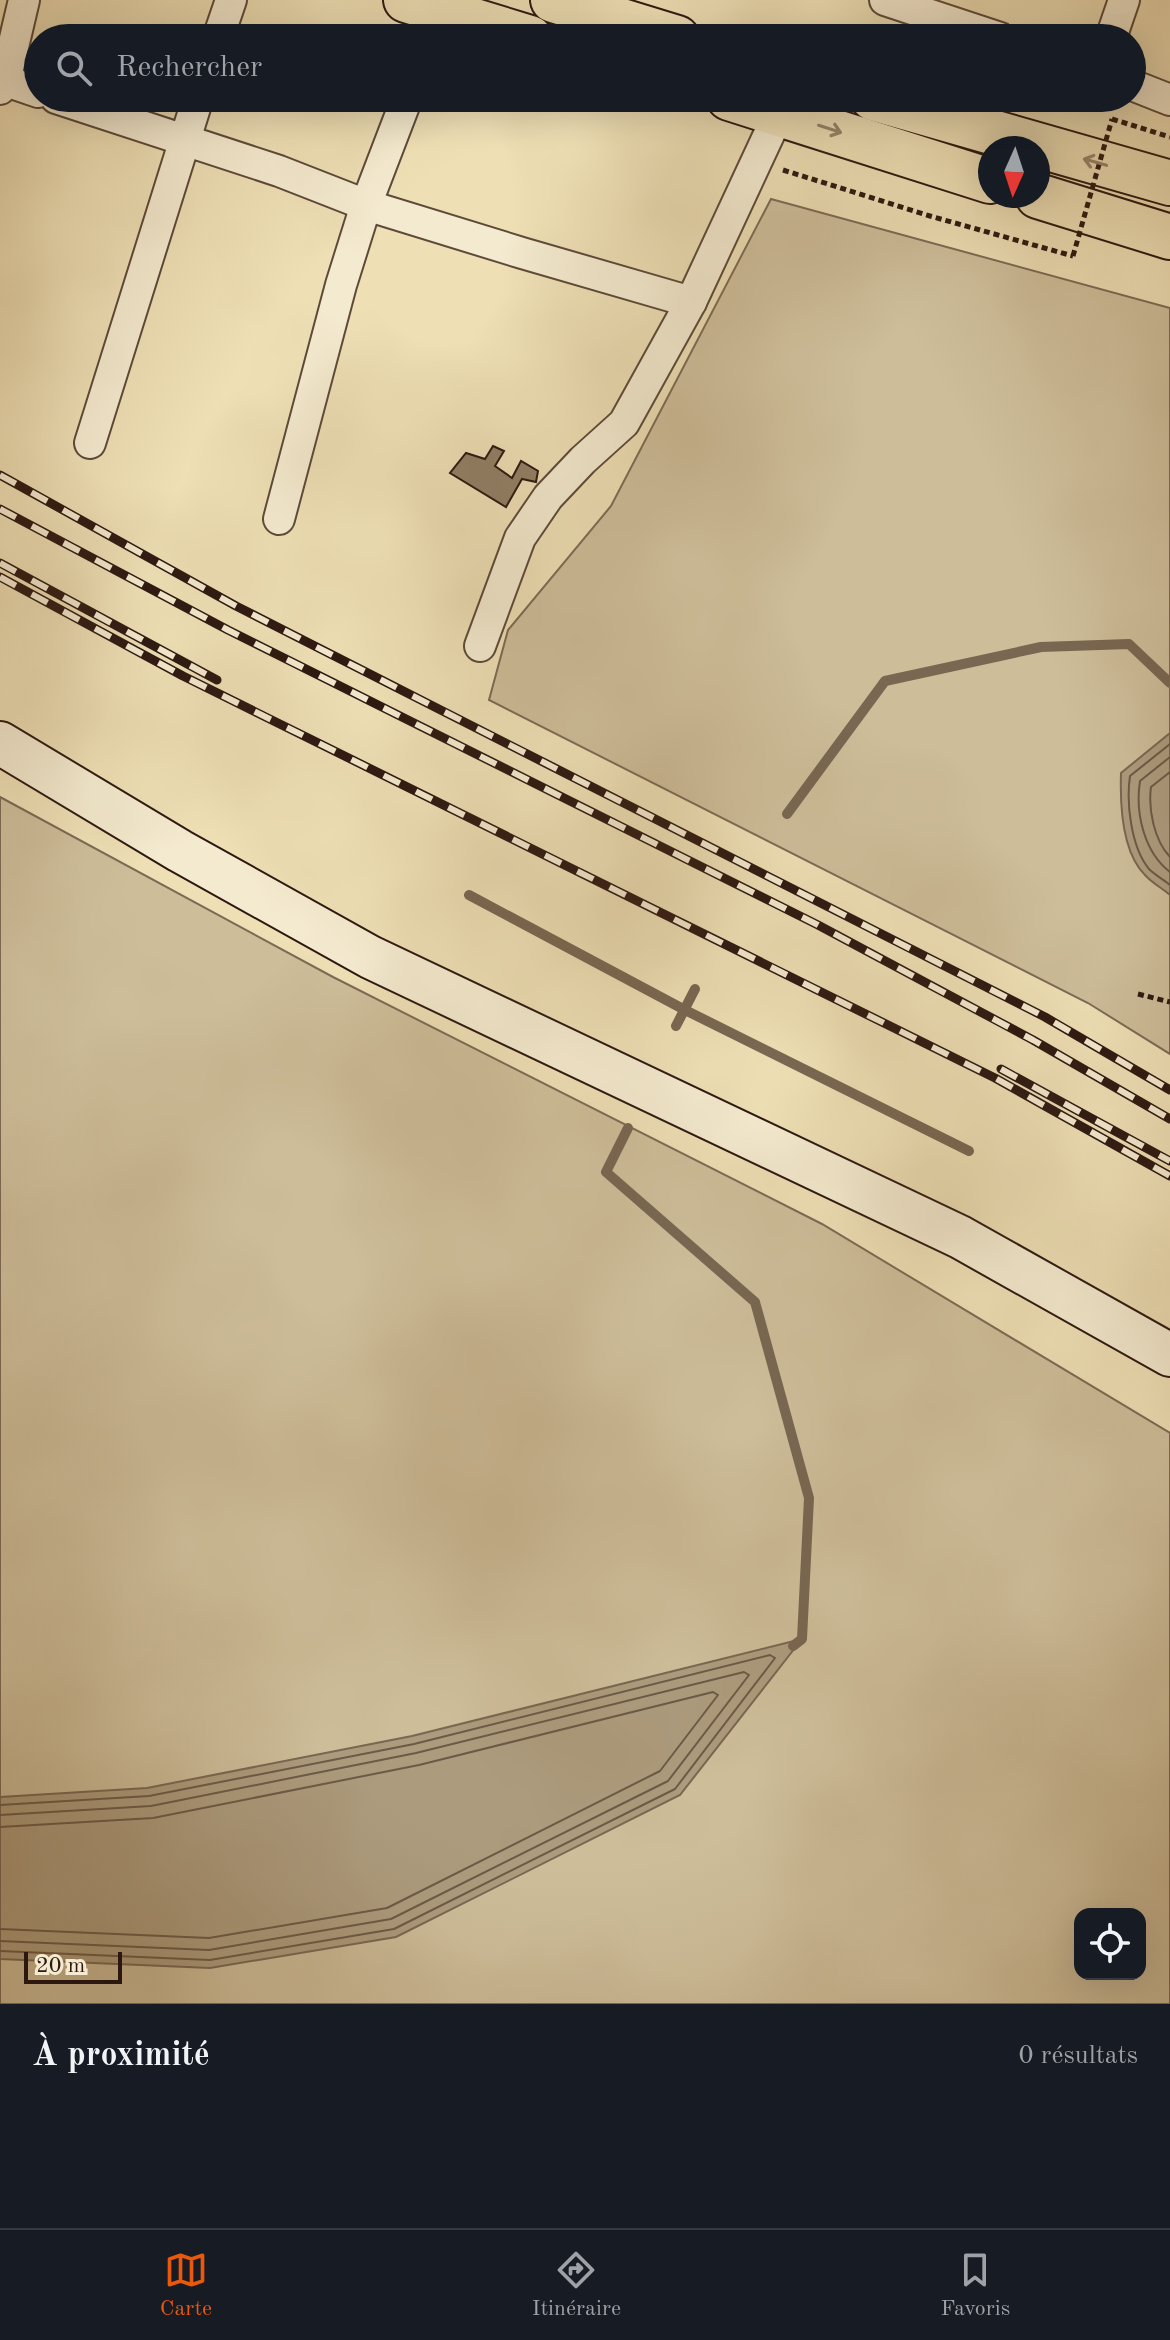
<!DOCTYPE html>
<html lang="fr">
<meta charset="utf-8">
<style>
:root{--surface:#171b24;--page:#20242c;--text:#f1f3f6;--muted:#9ea1a6;--line:#363941;--accent:#ea580c}
body{margin:0;font-family:"Old Standard TT",serif;background:var(--page);color:var(--text)}
.controls{position:absolute;right:24px;bottom:24px;display:grid;overflow:hidden;border-radius:16px;box-shadow:0 8px 32px #0002}
.controls button{width:72px;height:72px;display:grid;place-items:center;padding:0;border:0;border-bottom:2px solid var(--line);background:var(--surface);color:var(--text);font:40px sans-serif}
.compass{position:absolute;left:978px;top:136px;width:72px;height:72px;border-radius:50%;background:var(--surface);box-shadow:0 8px 32px #0002;rotate:183deg}
.scale{position:absolute;left:24px;bottom:20px;width:98px;box-sizing:border-box;padding-left:8px;border:4px solid #2d1811;border-top:0;font-size:22px;line-height:28px;white-space:nowrap;color:#2d1811;-webkit-text-stroke:6px #f4eacf;paint-order:stroke}
.list{margin:0;padding:0;list-style:none}
h2{display:flex;justify-content:space-between;align-items:center;height:104px;margin:0;padding:0 32px;font-size:34px}
h2 small{font-size:26px;font-weight:400;color:var(--muted)}
.icon{flex:none;width:44px;height:44px;fill:none;stroke:currentColor;stroke-width:2;stroke-linecap:round;stroke-linejoin:round}
.map{position:relative;flex:none;width:1170px;height:2004px;overflow:hidden}
.search{position:absolute;background:var(--surface);box-shadow:0 8px 32px #0002;left:24px;right:24px;top:24px;height:88px;display:flex;align-items:center;gap:20px;box-sizing:border-box;padding:0 28px;border-radius:44px;color:var(--muted);font-size:30px}
.sheet{height:224px;background:var(--surface)}
nav{display:flex;justify-content:space-around;align-items:center;box-sizing:border-box;height:112px;border-top:2px solid var(--line);background:var(--surface);font-size:22px;color:var(--muted)}
nav a{display:grid;justify-items:center;gap:4px}
nav .on{color:var(--accent)}
.map>svg:first-child{display:block}
</style>
<div class="map">
<svg width="1170" height="2004" viewBox="0 0 1170 2004">
<rect width="100%" height="100%" fill="#eedfb5"/>
<filter id="stains"><feTurbulence type="fractalNoise" baseFrequency=".0025" numOctaves="4"/><feColorMatrix values="0 0 0 0 .2 0 0 0 0 .09 0 0 0 0 .02 0 0 0 .5 -.17"/></filter>
<radialGradient id="worn" r=".72"><stop offset=".6" stop-color="#630" stop-opacity="0"/><stop offset="1" stop-color="#630" stop-opacity=".3"/></radialGradient>
<g fill="#cdbd99" stroke="#7d6a55" stroke-width="2" fill-rule="evenodd">
<path d="M 771,199 L 1170,308 L 1170,1054 L 1088,1003 L 489,700 L 508,630 L 611,506 Z"/>
<path d="M 0,797 L 333,977 L 822,1224 L 1170,1433 L 1170,2004 L 0,2004 ZM 1080,1914 L 1140,1914 L 1140,1974 L 1080,1974 Z"/>
</g>
<g fill="#ac9b7d" stroke="#796752" stroke-width="2">
<path d="M 1170,733 L 1170,895 C 1162,888 1152,883 1145,875 C 1122,852 1120,803 1121,773 Z"/>
<path d="M 802,1639 L 680,1795 L 396,1937 L 210,1968 L 0,1959 L 0,1797 L 147,1788 L 412,1736 Z"/>
</g>
<g fill="none" stroke-linecap="round" stroke-linejoin="round">
<g stroke="#6c5a47" stroke-width="2">
<path d="M 1170,744 L 1130,776 C 1126,803 1131,847 1149,869 C 1155,875 1164,880 1170,885"/>
<path d="M 1170,757 L 1140,781 C 1135,813 1144,852 1170,872"/>
<path d="M 1170,772 L 1151,787 C 1148,809 1154,840 1170,857"/>
<path d="M 0,1805 L 149,1796 L 414,1744 L 770,1655 L 775,1658 L 675,1789 L 394,1929 L 210,1960 L 0,1951"/>
<path d="M 0,1815 L 151,1806 L 416,1753 L 744,1672 L 749,1675 L 668,1781 L 391,1919 L 209,1950 L 0,1941"/>
<path d="M 0,1827 L 153,1818 L 419,1765 L 713,1692 L 718,1695 L 660,1771 L 387,1908 L 209,1938 L 0,1929"/>
</g>
<g stroke="#796752" stroke-width="10">
<path d="M 787,814 L 885,681 L 1041,647 L 1129,644 L 1170,683"/>
<path d="M 469,895 L 685,1010 L 969,1151"/>
<path d="M 676,1026 L 695,989"/>
<path d="M 628,1128 L 606,1172 L 755,1302 L 809,1498 L 802,1639 L 793,1646"/>
</g>
</g>
<path fill="#917f66" stroke="#2d1811" stroke-width="2" d="M 493,446 L 504,451 L 495,466 L 512,478 L 521,461 L 538,471 L 536,482 L 522,479 L 506,507 L 450,473 L 466,453 L 485,459 Z"/>
<g fill="none" stroke-linecap="round" stroke-linejoin="round">
<defs>
<g id="street">
<path d="M 885,0 L 1000,38"/>
<path d="M 218,38 L 231,0"/>
<path d="M 1111,38 L 1124,0"/>
<path d="M 0,79 L 38,92"/>
<path d="M 1132,85 L 1170,100"/>
<path d="M 0,89 L 5,81 L 24,0"/>
<path d="M 56,98 L 279,171 L 366,205 L 522,253 L 691,302"/>
<path d="M 90,443 L 198,98"/>
<path d="M 279,519 L 341,285 L 366,205 L 407,98"/>
<path d="M 480,646 L 520,538 L 548,497 L 583,460 L 624,423 L 691,302 L 779,113"/>
</g>
<path id="secondary" d="M 0,743 L 180,851 L 370,957 L 960,1237 L 1170,1355"/>
<g id="highway">
<path d="M 406,0 L 530,38"/>
<path d="M 553,0 L 677,38"/>
<path d="M 729,98 L 990,181"/>
<path d="M 873,98 L 1170,183"/>
<path d="M 1038,196 L 1170,237"/>
</g>
</defs>
<use href="#street" stroke="#5d4a3a" stroke-width="34"/>
<use href="#secondary" stroke="#2d1811" stroke-width="46"/>
<use href="#highway" stroke="#2d1811" stroke-width="48"/>
<g stroke="#2d1811" stroke-width="5" stroke-dasharray="6 4" stroke-linecap="butt">
<path d="M 1112,119 L 1170,137"/>
<path d="M 783,170 L 930,216 L 1073,256"/>
<path d="M 1138,994 L 1170,1002"/>
</g>
<use href="#street" stroke="#f4eacf" stroke-width="30"/>
<use href="#secondary" stroke="#f4eacf" stroke-width="42"/>
<use href="#highway" stroke="#eedfb5" stroke-width="44"/>
<defs>
<g id="rail">
<path d="M 0,475 L 236,606 L 1045,1017 L 1170,1090"/>
<path d="M 0,509 L 228,630 L 818,925 L 1033,1040 L 1170,1119"/>
<path d="M 0,563 L 217,680"/>
<path d="M 0,577 L 183,676 L 995,1078 L 1170,1176"/>
<path d="M 1001,1069 L 1170,1161"/>
</g>
</defs>
<use href="#rail" stroke="#2d1811" stroke-width="9"/>
<use href="#rail" stroke="#f4eacf" stroke-width="6" stroke-dasharray="18" stroke-linecap="butt"/>
<path stroke="#2d1811" stroke-width="5" stroke-dasharray="6 4" stroke-linecap="butt" d="M 1073,256 L 1112,119"/>
</g>
<defs><path id="oneway-shaft" d="M-6 0H5M1.5-3L5.5 0L1.5 3" fill="none" stroke-width="1.6" stroke-linecap="round" stroke-linejoin="round" transform="scale(2)"/></defs>
<g stroke="#97856b">
<use href="#oneway-shaft" transform="translate(830 129) rotate(18)"/>
<use href="#oneway-shaft" transform="translate(1095 162) rotate(-164)"/>
</g>
<rect width="100%" height="100%" filter="url(#stains)"/>
<rect width="100%" height="100%" fill="url(#worn)"/>
</svg>
<div class="controls">
<button><svg class="icon" aria-label="locate" viewBox="0 0 24 24"><circle cx="12" cy="12" r="6"/><path d="M12 2v4M12 18v4M2 12h4M18 12h4"/></svg></button>
</div>
<svg class="compass" viewBox="-18 -18 36 36"><path d="M0-13l5 13h-10z" fill="#e53935"/><path d="M0 13l5-13h-10z" fill="#9ea1a6"/></svg>
<div class="scale">20 m</div>
<div class="search"><svg class="icon" aria-label="search" viewBox="0 0 24 24"><circle cx="10" cy="10" r="6"/><path d="M15 15l6 6"/></svg>Rechercher</div>
</div>
<section class="sheet">
<h2>À proximité<small>0 résultats</small></h2>
<ul class="list">
</ul>
</section>
<nav>
<a class="on"><svg class="icon" aria-label="map" viewBox="0 0 24 24"><path d="M3 6l6-2 6 2 6-2v14l-6 2-6-2-6 2zM9 4v14M15 6v14"/></svg>Carte</a>
<a><svg class="icon" aria-label="directions" viewBox="0 0 24 24"><path d="M12 3l9 9-9 9-9-9zM9 14v-3h6M13 9l2 2-2 2"/></svg>Itinéraire</a>
<a><svg class="icon" aria-label="saved" viewBox="0 0 24 24"><path d="M7 4h10v16l-5-4-5 4z"/></svg>Favoris</a>
</nav>
